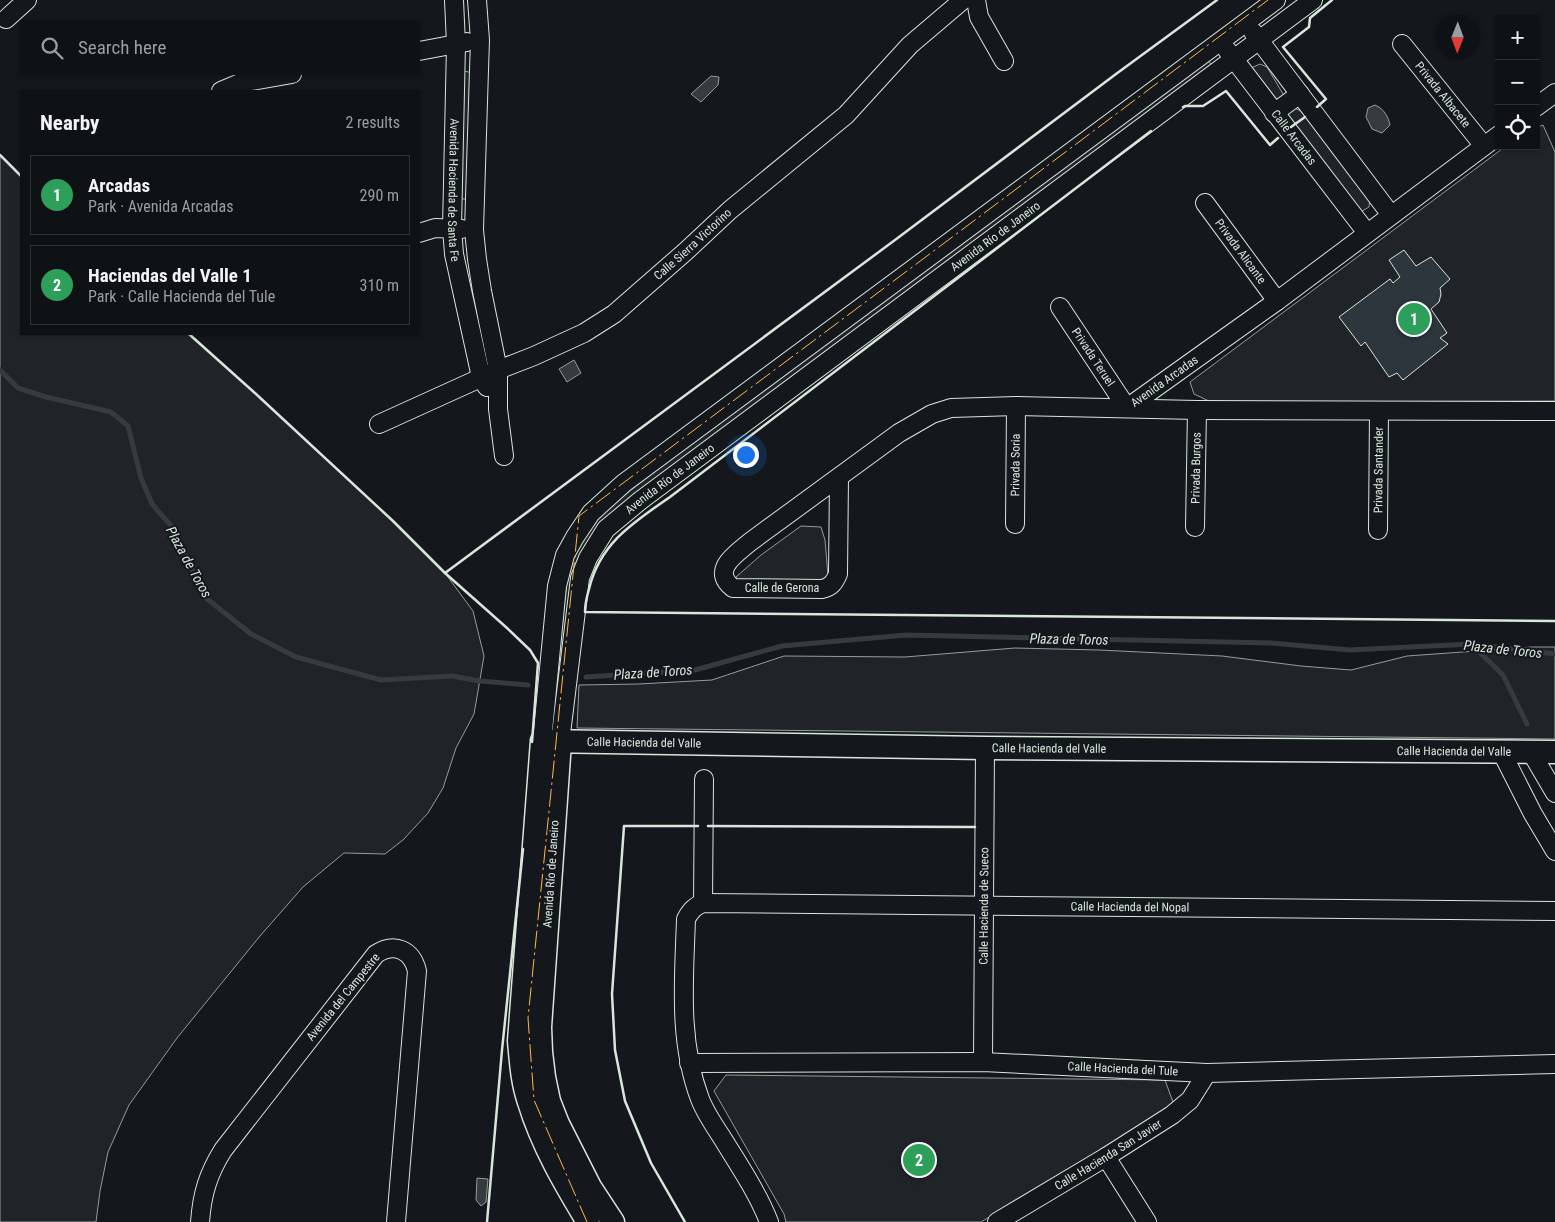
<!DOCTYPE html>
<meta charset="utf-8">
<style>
:root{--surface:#0f1215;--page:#1d2022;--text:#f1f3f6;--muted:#9b9ea0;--line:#2f3234;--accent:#ffb74d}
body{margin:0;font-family:"Roboto Condensed",sans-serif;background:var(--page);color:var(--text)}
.controls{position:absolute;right:15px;top:15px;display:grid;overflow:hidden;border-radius:0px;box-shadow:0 1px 4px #0004}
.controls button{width:45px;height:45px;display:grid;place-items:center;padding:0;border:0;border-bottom:1px solid var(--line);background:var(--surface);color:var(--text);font:25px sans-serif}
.compass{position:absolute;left:1435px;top:15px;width:45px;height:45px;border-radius:50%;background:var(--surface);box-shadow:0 1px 4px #0004;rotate:181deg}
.you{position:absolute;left:745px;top:454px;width:18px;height:18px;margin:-12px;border:4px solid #fff;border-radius:50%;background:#1a73e8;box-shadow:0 0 0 8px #1a73e833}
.badge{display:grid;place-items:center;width:32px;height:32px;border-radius:50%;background:var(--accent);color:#fff;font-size:16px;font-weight:700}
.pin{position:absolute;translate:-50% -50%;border:2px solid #fff;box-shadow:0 1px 5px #0006}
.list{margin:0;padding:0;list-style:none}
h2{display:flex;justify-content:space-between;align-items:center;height:65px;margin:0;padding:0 20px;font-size:21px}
h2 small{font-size:16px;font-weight:400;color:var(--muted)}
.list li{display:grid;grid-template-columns:32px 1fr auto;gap:15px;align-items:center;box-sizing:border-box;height:80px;margin:0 10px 10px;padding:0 10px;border:1px solid var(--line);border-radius:0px}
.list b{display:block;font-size:19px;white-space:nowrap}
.list p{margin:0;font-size:16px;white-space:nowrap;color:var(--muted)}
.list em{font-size:16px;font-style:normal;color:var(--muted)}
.icon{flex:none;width:28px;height:28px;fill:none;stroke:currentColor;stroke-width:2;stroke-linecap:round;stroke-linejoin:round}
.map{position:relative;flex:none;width:1555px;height:1222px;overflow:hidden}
.search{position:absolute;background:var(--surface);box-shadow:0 1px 4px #0004;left:20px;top:20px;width:400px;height:55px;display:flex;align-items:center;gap:12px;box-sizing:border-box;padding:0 18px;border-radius:0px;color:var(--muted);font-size:19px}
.panel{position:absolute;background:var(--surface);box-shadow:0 1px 4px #0004;left:20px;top:90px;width:400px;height:245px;border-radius:0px}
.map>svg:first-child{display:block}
</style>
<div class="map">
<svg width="1555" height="1222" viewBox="0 0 1555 1222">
<rect width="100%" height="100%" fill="#14181c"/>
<g fill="#202428" stroke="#939e99">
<path d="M 1208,60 L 1212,66 L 598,530 L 555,733 L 550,729 L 568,573 L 576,552 L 596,520 L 614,503 L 788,370 Z"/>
<path d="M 1260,64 L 1267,67 L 1286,99 L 1275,106 L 1251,68 Z"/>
<path d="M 464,71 L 473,73 L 470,199 L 459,199 Z"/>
<path d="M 1292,107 L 1301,111 L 1370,198 L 1369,207 L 1357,214 L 1283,114 Z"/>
<path d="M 1543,125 L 1555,152 L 1555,401 L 1211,402 L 1194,394 L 1190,382 L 1506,146 L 1536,146 L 1536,128 Z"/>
<path d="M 0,155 L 21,176 L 21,334 L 189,334 L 256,394 L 393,521 L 445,573 L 473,611 L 484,656 L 474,714 L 456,748 L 443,788 L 428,813 L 403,840 L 385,854 L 344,853 L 303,887 L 260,936 L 177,1038 L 129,1105 L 108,1152 L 100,1191 L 96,1222 L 0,1222 Z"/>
<path d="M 801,526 L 821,527 L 825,540 L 828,576 L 813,592 L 739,588 L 736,577 L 761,555 Z"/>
<path d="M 1532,647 L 1555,647 L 1555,739 L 577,728 L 579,685 L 639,684 L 712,680 L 784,656 L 905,657 L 1015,648 L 1099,650 L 1222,656 L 1301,666 L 1351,670 L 1407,656 Z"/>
<path d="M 726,1075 L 1165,1080 L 1174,1105 L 981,1222 L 786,1222 L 784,1214 L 714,1091 Z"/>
</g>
<g fill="#363b3e" stroke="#939e99">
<path d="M 711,76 L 719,77 L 718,85 L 701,102 L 691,94 Z"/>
<path d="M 1375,105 C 1384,109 1388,116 1390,125 L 1382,133 L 1372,129 L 1366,117 L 1368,108 Z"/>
<path d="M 574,360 L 581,373 L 567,382 L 559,369 Z"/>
<path d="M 477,1178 L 488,1179 L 486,1202 L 481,1206 L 476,1200 Z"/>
</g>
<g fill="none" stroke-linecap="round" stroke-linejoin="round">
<g stroke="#363b3e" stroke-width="5">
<path d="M 0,370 L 18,388 L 46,397 L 111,412 L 128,426 L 141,478 L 152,504 L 172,527 L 206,598 L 251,634 L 296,657 L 381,680 L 452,676 L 480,681 L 528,685"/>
<path d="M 1471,644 L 1503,675 L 1527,724"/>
<path d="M 586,677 L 695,670 L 782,646 L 906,635 L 1271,643 L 1350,650 L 1471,644 L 1555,654"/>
</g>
</g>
<path fill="#2c363c" stroke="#d8e6dc" d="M 1404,250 L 1416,266 L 1431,257 L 1450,279 L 1440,288 L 1441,294 L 1439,302 L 1431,309 L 1447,333 L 1440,338 L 1448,344 L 1403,380 L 1397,373 L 1389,377 L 1365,342 L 1361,346 L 1339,317 L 1390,279 L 1393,283 L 1400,277 L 1389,260 Z"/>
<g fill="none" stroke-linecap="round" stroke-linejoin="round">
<defs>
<g id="minor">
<path id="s1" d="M 454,0 L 456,44 L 452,228 L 454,254 L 481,377 L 487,387"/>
<path d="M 477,0 L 480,40 L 479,70 L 474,230 L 477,259 L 482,291 L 498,370 L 498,409 L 504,456"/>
<path d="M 976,0 L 979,17 L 1004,61"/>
<path d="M 6,19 L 27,0"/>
<path d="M 1253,32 L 1391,215"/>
<path id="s2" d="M 1402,44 L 1484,146"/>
<path id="s3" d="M 1227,50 L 1367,233"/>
<path d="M 419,51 L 467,42"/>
<path d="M 221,91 L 240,83 L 292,74"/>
<path d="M 1536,107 L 1555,93"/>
<path d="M 1274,113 L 1300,94"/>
<path id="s4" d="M 1205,203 L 1277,301"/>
<path d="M 419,233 L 435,228 L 462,229"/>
<path id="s5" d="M 1060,307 L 1127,408"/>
<path id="s6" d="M 1127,408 L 1277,301 L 1499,135"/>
<path id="s7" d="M 379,424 L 498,370 L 534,356 L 584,333 L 614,314 L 685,252 L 730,210 L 846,115 L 910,45 L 963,0"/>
<path d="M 839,477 L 838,574 C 834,583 831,587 822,589 L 733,588 C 710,570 736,554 750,542 L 899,433 L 932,414 L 951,408 L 1016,406 L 1197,410 L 1555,411"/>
<path id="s8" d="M 1015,524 L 1016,406"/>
<path id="s9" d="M 1195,527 L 1197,410"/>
<path id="s10" d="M 1378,530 L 1379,411"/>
<path d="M 542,741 L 557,586 L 565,555 L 575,537 L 591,513 L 624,483 L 1276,0"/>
<path id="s11" d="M 560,742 L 580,578 L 588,558 L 606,529 L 641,500 L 1313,0"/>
<path d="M 1501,751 L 1533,814 L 1555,851"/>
<path d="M 1531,752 L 1555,793"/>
<path d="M 703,903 L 704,779"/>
<path id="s12" d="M 983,1062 L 985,748"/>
<path id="s13" d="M 689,1063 L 983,1062 L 1207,1073 L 1555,1064"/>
<path d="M 1106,1157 L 1147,1222"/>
<path d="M 200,1222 C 202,1194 208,1174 223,1150 L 376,954 C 395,942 412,950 417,971 L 396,1222"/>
<path id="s14" d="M 769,1222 C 758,1193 737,1162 721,1136 C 713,1124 705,1112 700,1099 C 678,1041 684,979 686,919 C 691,910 695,906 703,903 L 1555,911"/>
<path id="s15" d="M 997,1222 L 1106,1157 L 1172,1115 L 1190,1100 L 1207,1073"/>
</g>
<g id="major">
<path d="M 560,742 L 540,1027 L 541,1052 L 544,1077 L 549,1101 L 558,1124 L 590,1187 L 613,1222"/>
<path id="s16" d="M 588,1222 C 565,1184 542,1145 529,1102 C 522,1082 521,1062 519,1041 L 542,741 L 985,748 L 1555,752"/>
</g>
</defs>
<use href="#minor" stroke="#d8e6dc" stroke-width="20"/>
<use href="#major" stroke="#d8e6dc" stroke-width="25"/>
<use href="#minor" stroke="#14181c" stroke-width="18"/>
<use href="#major" stroke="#14181c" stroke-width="22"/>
<g stroke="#d8e6dc" stroke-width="2.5">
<path d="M 1183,107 L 1185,106 L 1203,106 L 1226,91 L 1270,145 L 1278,138"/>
<path d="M 1317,107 L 1326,99 L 1283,47 L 1309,27 L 1310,18 L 1332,0"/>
<path d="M 1291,127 L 1305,117"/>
<path d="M 1151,131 L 670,497 C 634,522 600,543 589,589 C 587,596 585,604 585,612 L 1555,621"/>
<path d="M 0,155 L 21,176"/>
<path d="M 189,334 L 256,394 L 393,521 L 445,573 L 895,240 L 1116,74 L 1217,0"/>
<path d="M 445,573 L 507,628 L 530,650 L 538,663 L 532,742"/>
<path d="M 708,826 L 975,827"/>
<path d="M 487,1222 L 502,1050 L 523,849"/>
<path d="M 685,1222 L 651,1163 L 625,1101 L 615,1050 L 612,994 L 624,826 L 698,826"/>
</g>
<path stroke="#ffb74d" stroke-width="1" stroke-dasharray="18 4 2.5 4" stroke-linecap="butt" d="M 587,1222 L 534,1100 L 528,1018 L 579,516 L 911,268 L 1268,0"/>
</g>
<g text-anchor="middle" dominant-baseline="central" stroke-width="4" stroke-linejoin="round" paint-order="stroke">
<g font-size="12" fill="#d8e6dc" stroke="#14181c">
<text stroke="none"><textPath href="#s2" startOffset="65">Privada Albacete</textPath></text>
<text stroke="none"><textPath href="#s3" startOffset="110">Calle Arcadas</textPath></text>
<text stroke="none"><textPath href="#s1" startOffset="190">Avenida Hacienda de Santa Fe</textPath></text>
<text stroke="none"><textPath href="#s11" startOffset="708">Avenida Río de Janeiro</textPath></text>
<text stroke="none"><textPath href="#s7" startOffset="365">Calle Sierra Victorino</textPath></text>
<text stroke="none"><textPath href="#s4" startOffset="60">Privada Alicante</textPath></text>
<text stroke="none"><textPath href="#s5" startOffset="60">Privada Teruel</textPath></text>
<text stroke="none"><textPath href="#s6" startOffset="46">Avenida Arcadas</textPath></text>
<text stroke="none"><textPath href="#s8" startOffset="59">Privada Soria</textPath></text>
<text stroke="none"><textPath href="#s9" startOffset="59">Privada Burgos</textPath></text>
<text stroke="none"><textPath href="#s10" startOffset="60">Privada Santander</textPath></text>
<text stroke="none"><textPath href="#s11" startOffset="302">Avenida Río de Janeiro</textPath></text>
<text x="782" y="588">Calle de Gerona</text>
<text stroke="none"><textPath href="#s16" startOffset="599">Calle Hacienda del Valle</textPath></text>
<text stroke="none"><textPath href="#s16" startOffset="1004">Calle Hacienda del Valle</textPath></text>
<text stroke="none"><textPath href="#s16" startOffset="1409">Calle Hacienda del Valle</textPath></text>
<text transform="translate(551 874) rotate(-86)">Avenida Río de Janeiro</text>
<text stroke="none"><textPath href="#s12" startOffset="156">Calle Hacienda de Sueco</textPath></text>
<text stroke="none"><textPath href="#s14" startOffset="774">Calle Hacienda del Nopal</textPath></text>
<text transform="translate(343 997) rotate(-51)">Avenida del Campestre</text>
<text stroke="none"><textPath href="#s13" startOffset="434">Calle Hacienda del Tule</textPath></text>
<text stroke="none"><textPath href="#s15" startOffset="130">Calle Hacienda San Javier</textPath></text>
</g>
<g font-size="14" font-style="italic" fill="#d8e6dc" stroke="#14181c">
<text transform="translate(189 562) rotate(61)">Plaza de Toros</text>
<text transform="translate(1069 639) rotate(1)">Plaza de Toros</text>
<text transform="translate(1503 649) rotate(6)">Plaza de Toros</text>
<text transform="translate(653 672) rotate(-4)">Plaza de Toros</text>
</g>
</g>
</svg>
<div class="controls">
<button>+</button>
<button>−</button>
<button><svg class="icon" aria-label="locate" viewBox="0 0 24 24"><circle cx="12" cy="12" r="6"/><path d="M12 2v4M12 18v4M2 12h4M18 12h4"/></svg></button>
</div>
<svg class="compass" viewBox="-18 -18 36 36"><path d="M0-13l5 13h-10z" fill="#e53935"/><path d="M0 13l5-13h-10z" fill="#9b9ea0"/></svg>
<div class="you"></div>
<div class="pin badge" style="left:1414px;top:319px;background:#2e9e5b">1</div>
<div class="pin badge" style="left:919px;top:1160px;background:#2e9e5b">2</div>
<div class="search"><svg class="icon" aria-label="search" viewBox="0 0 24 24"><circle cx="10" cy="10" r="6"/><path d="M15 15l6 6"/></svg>Search here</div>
<section class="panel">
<h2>Nearby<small>2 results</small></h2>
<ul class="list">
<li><span class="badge" style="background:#2e9e5b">1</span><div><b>Arcadas</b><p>Park · Avenida Arcadas</p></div><em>290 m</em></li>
<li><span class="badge" style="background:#2e9e5b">2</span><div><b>Haciendas del Valle 1</b><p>Park · Calle Hacienda del Tule</p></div><em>310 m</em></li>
</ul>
</section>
</div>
